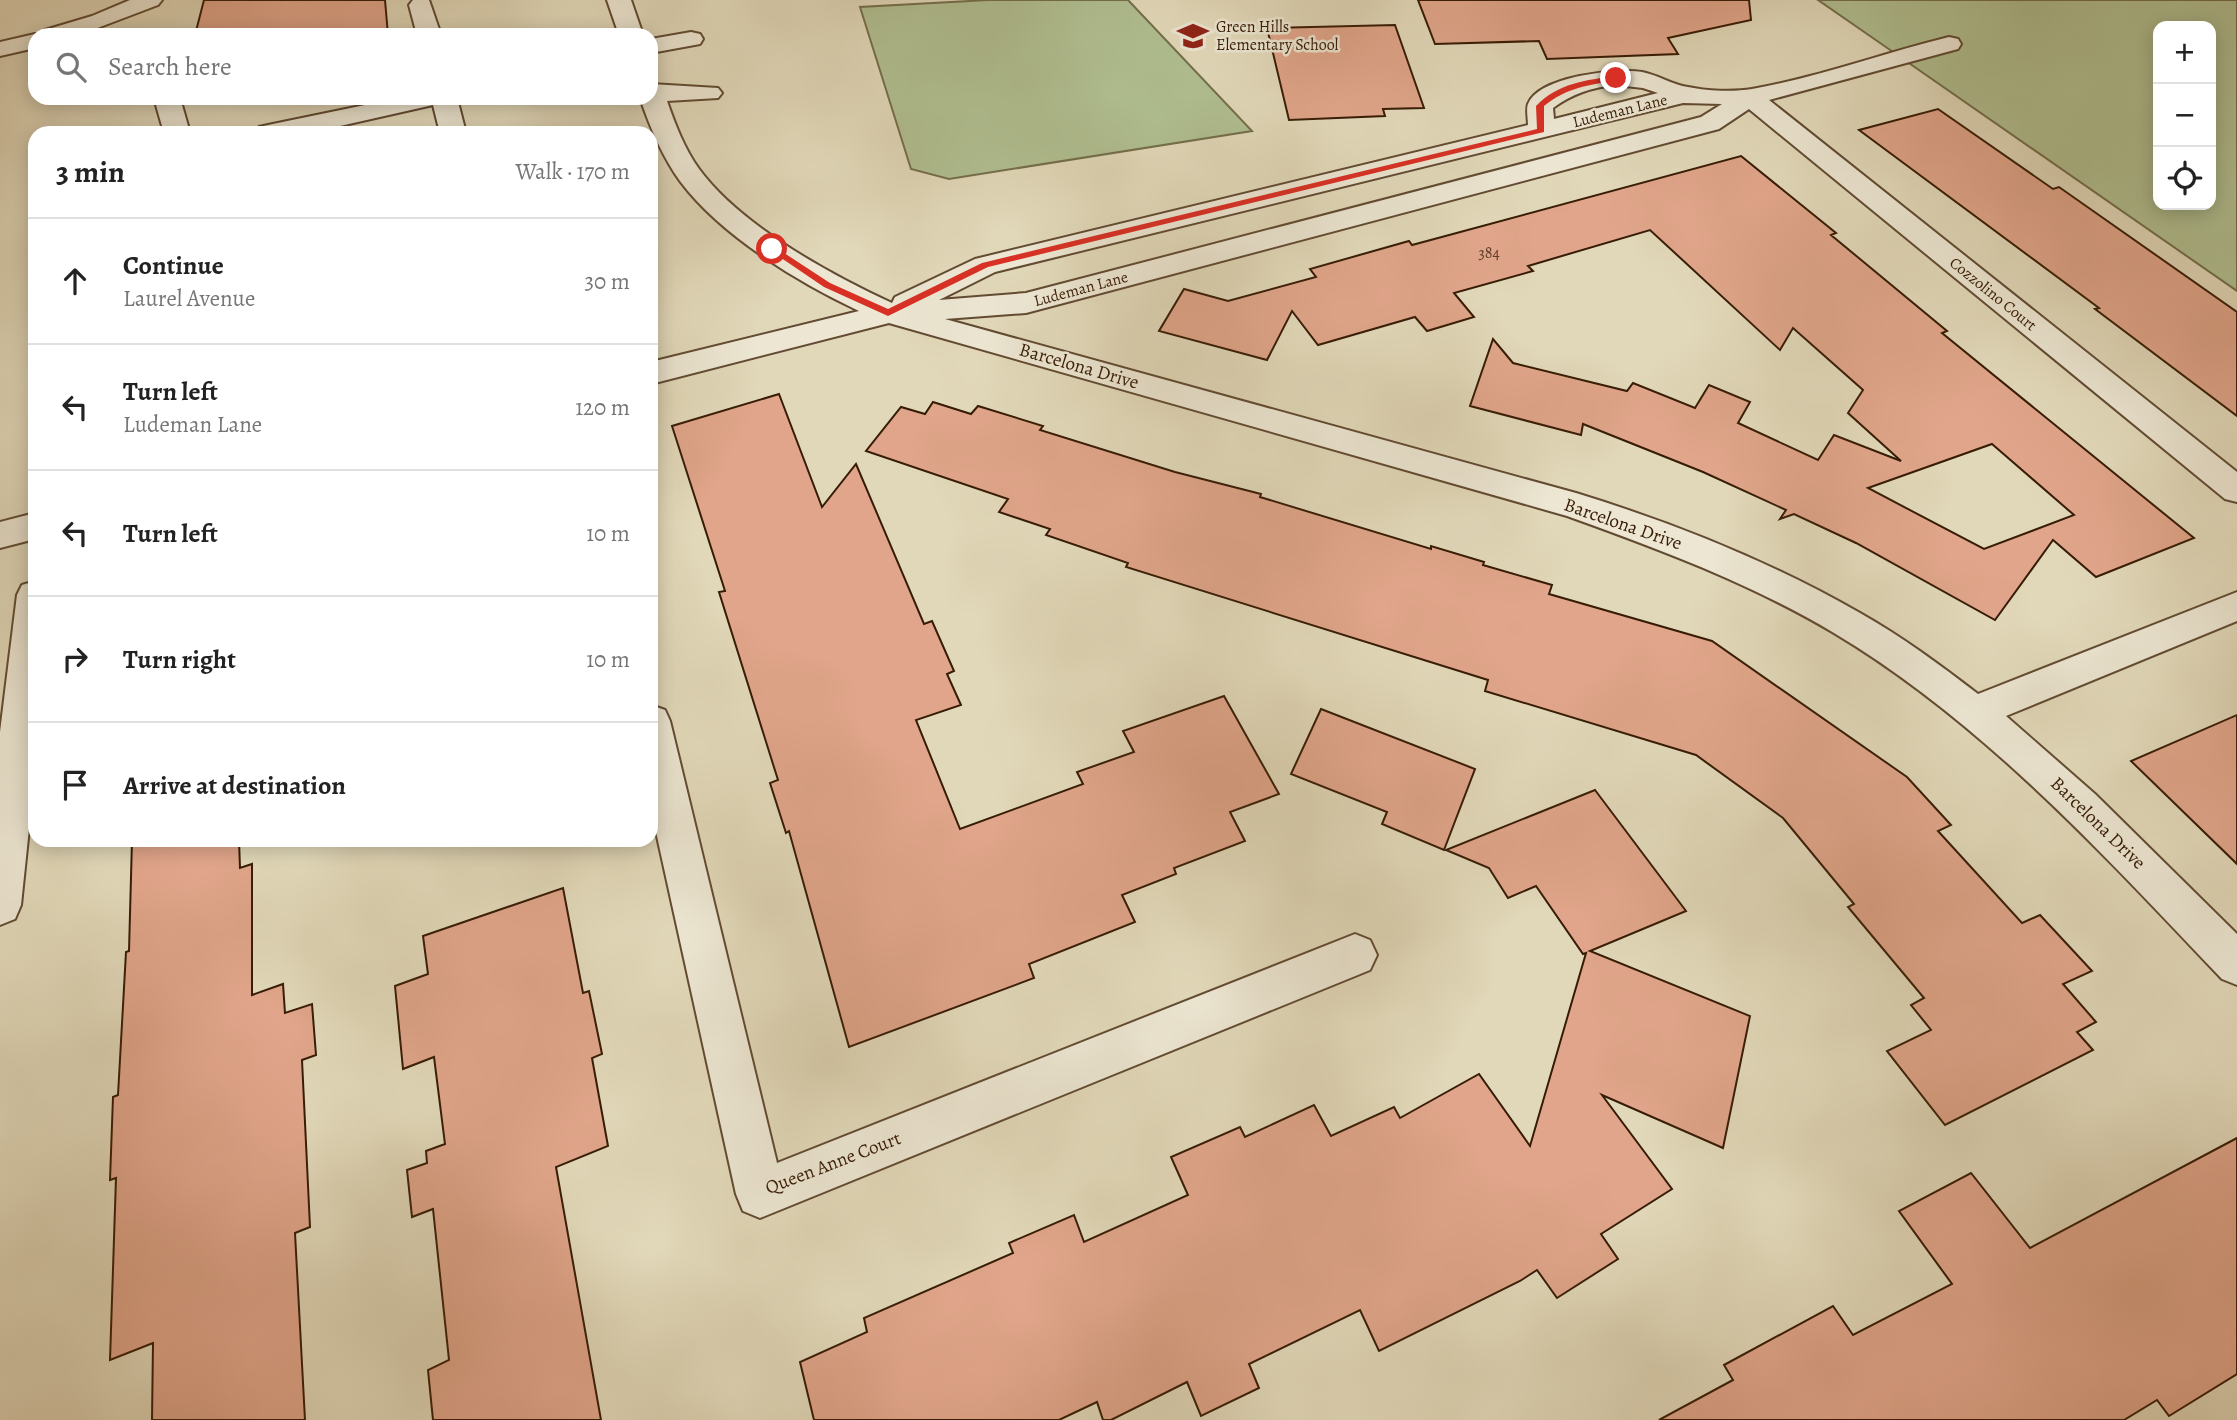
<!DOCTYPE html>
<meta charset="utf-8">
<style>
:root{--surface:#fff;--page:#f6f6f6;--text:#222;--muted:#767676;--line:#e0e0e0}
body{margin:0;font-family:Alegreya,serif;background:var(--page);color:var(--text)}
.controls{position:absolute;right:21px;top:21px;display:grid;overflow:hidden;border-radius:14px;box-shadow:0 4px 18px #0003}
.controls button{width:63px;height:63px;display:grid;place-items:center;padding:0;border:0;border-bottom:2px solid var(--line);background:var(--surface);color:var(--text);font:35px sans-serif}
.stop{position:absolute;width:21px;height:21px;margin:-16px;border:5px solid #d93025;border-radius:50%;background:#fff}
.stop.end{background:#d93025;border-color:#fff;box-shadow:0 2px 7px #0008}
.list{margin:0;padding:0;list-style:none}
h2{display:flex;justify-content:space-between;align-items:center;height:91px;margin:0;padding:0 28px;font-size:30px}
h2 small{font-size:23px;font-weight:400;color:var(--muted)}
.list li{display:grid;grid-template-columns:46px 1fr auto;gap:21px;align-items:center;box-sizing:border-box;height:126px;padding:0 28px;border-top:2px solid var(--line)}
.list b{display:block;font-size:26px;white-space:nowrap}
.list p{margin:0;font-size:23px;white-space:nowrap;color:var(--muted)}
.list em{font-size:23px;font-style:normal;color:var(--muted)}
.icon{flex:none;width:38px;height:38px;fill:none;stroke:currentColor;stroke-width:2;stroke-linecap:round;stroke-linejoin:round}
.map{position:relative;flex:none;width:2237px;height:1420px;overflow:hidden}
.search{position:absolute;background:var(--surface);box-shadow:0 4px 18px #0003;left:28px;top:28px;width:630px;height:77px;display:flex;align-items:center;gap:18px;box-sizing:border-box;padding:0 24px;border-radius:21px;color:var(--muted);font-size:26px}
.panel{position:absolute;background:var(--surface);box-shadow:0 4px 18px #0003;left:28px;top:126px;width:630px;height:721px;border-radius:21px}
.map>svg:first-child{display:block}
</style>
<div class="map">
<svg width="2237" height="1420" viewBox="0 0 2237 1420">
<rect width="100%" height="100%" fill="#e1d8b9"/>
<filter id="stains"><feTurbulence type="fractalNoise" baseFrequency=".00286" numOctaves="4"/><feColorMatrix values="0 0 0 0 .2 0 0 0 0 .09 0 0 0 0 .02 0 0 0 .5 -.17"/></filter>
<radialGradient id="worn" r=".72"><stop offset=".6" stop-color="#630" stop-opacity="0"/><stop offset="1" stop-color="#630" stop-opacity=".3"/></radialGradient>
<g fill="#b0bf91" stroke="#746e4b" stroke-width="2" fill-rule="evenodd">
<path d="M 988,0 L 1128,0 L 1252,131 L 949,179 L 911,169 L 860,7 Z"/>
<path d="M 1818,0 L 2237,0 L 2237,291 L 1870,36 ZM 2158,26 L 2211,26 L 2211,205 L 2158,205 Z"/>
</g>
<g fill="#e0a58a" stroke="#371c05" stroke-width="2" fill-rule="evenodd">
<path d="M 204,0 L 385,0 L 388,35 L 195,35 Z"/>
<path d="M 1418,0 L 1749,0 L 1751,20 L 1668,38 L 1678,54 L 1547,59 L 1539,41 L 1435,44 Z"/>
<path d="M 1395,25 L 1424,108 L 1383,109 L 1385,116 L 1289,120 L 1267,28 Z"/>
<path d="M 1938,109 L 2053,189 L 2059,187 L 2237,312 L 2237,416 L 2095,309 L 2099,308 L 1859,130 Z"/>
<path d="M 1741,156 L 1836,233 L 1831,235 L 1947,331 L 1942,333 L 2194,538 L 2096,577 L 2053,540 L 1995,620 L 1856,543 L 1794,514 L 1780,519 L 1786,510 L 1703,472 L 1583,424 L 1581,435 L 1470,406 L 1493,339 L 1513,363 L 1627,391 L 1633,383 L 1695,408 L 1709,385 L 1750,402 L 1738,423 L 1818,460 L 1834,435 L 1901,461 L 1848,413 L 1863,390 L 1793,328 L 1780,350 L 1650,230 L 1528,266 L 1533,271 L 1454,293 L 1474,317 L 1427,331 L 1415,317 L 1318,345 L 1292,311 L 1267,360 L 1159,331 L 1184,289 L 1228,301 L 1316,277 L 1310,269 L 1409,241 L 1412,245 ZM 1992,444 L 2074,515 L 1984,549 L 1868,488 Z"/>
<path d="M 779,394 L 822,507 L 856,464 L 924,624 L 932,621 L 954,671 L 947,674 L 961,705 L 916,720 L 960,829 L 1083,784 L 1077,772 L 1134,752 L 1123,731 L 1224,696 L 1279,794 L 1230,812 L 1245,841 L 1174,868 L 1176,874 L 1122,895 L 1135,922 L 1029,964 L 1034,978 L 849,1047 L 789,831 L 786,833 L 770,783 L 778,780 L 719,592 L 725,591 L 672,426 Z"/>
<path d="M 933,402 L 971,414 L 978,406 L 1043,426 L 1040,430 L 1175,472 L 1261,494 L 1260,497 L 1431,549 L 1431,546 L 1484,562 L 1483,565 L 1552,585 L 1549,594 L 1712,641 L 1907,777 L 1951,825 L 1938,831 L 2022,923 L 2040,915 L 2092,971 L 2063,984 L 2096,1022 L 2077,1032 L 2093,1050 L 1945,1125 L 1887,1051 L 1931,1030 L 1911,1005 L 1924,998 L 1848,907 L 1854,904 L 1783,818 L 1696,755 L 1485,691 L 1488,680 L 1126,567 L 1128,563 L 1046,535 L 1050,529 L 999,512 L 1008,499 L 866,451 L 901,407 L 925,414 Z"/>
<path d="M 1321,709 L 1475,769 L 1444,850 L 1382,824 L 1387,812 L 1291,774 Z"/>
<path d="M 2237,715 L 2237,864 L 2131,761 Z"/>
<path d="M 1595,790 L 1686,911 L 1590,951 L 1750,1016 L 1723,1148 L 1602,1095 L 1672,1189 L 1601,1234 L 1618,1259 L 1557,1298 L 1537,1270 L 1520,1281 L 1379,1351 L 1360,1310 L 1249,1364 L 1259,1388 L 1201,1416 L 1187,1382 L 1111,1420 L 1103,1420 L 1097,1402 L 1059,1420 L 814,1420 L 800,1362 L 867,1332 L 864,1318 L 1013,1253 L 1009,1243 L 1074,1215 L 1084,1242 L 1188,1195 L 1171,1157 L 1240,1127 L 1245,1137 L 1314,1105 L 1331,1136 L 1394,1107 L 1400,1118 L 1479,1074 L 1530,1146 L 1586,953 L 1583,954 L 1536,886 L 1508,898 L 1489,868 L 1446,850 Z"/>
<path d="M 132,840 L 239,840 L 240,868 L 252,864 L 252,995 L 283,984 L 285,1013 L 312,1004 L 316,1055 L 302,1060 L 310,1227 L 295,1233 L 305,1420 L 152,1420 L 153,1343 L 110,1360 L 116,1178 L 110,1180 L 113,1097 L 118,1095 L 126,952 L 129,951 Z"/>
<path d="M 563,888 L 583,993 L 589,991 L 602,1054 L 592,1058 L 608,1146 L 556,1167 L 601,1420 L 433,1420 L 428,1370 L 449,1360 L 433,1209 L 412,1217 L 407,1170 L 427,1163 L 426,1151 L 445,1144 L 434,1057 L 403,1069 L 395,986 L 428,974 L 423,936 Z"/>
<path d="M 2237,1138 L 2237,1374 L 2169,1416 L 2157,1400 L 2124,1420 L 1659,1420 L 1733,1380 L 1724,1365 L 1833,1306 L 1853,1335 L 1952,1284 L 1899,1211 L 1971,1173 L 2030,1248 Z"/>
</g>
<g fill="none" stroke-linecap="round" stroke-linejoin="round">
<defs>
<g id="minor">
<path d="M 130,0 L 162,0 L 158,5 L 79,35 L 42,35 L 45,30 L 92,16 Z"/>
<path d="M 413,0 L 429,0 L 441,35 L 417,35 L 409,5 Z"/>
<path d="M 607,0 L 631,0 L 643,35 L 619,35 Z"/>
<path d="M 691,32 L 700,34 L 703,39 L 700,44 L 651,53 L 651,39 Z"/>
<path d="M 35,34 L 40,35 L 35,35 L 35,48 L 0,56 L 0,42 Z"/>
<path d="M 1949,37 L 1958,39 L 1961,44 L 1958,49 L 1769,100 L 2237,472 L 2237,502 L 2225,499 L 1749,109 L 1719,129 L 1026,313 L 945,319 L 1576,493 C 1674,523 1771,562 1860,613 C 1901,636 1940,665 1978,694 L 2237,592 L 2237,621 L 2006,716 L 2095,794 L 2237,934 L 2237,985 L 2222,979 C 2103,854 1983,722 1834,633 C 1750,583 1659,549 1567,516 L 889,323 L 651,384 L 651,362 L 859,311 C 798,282 721,236 680,181 C 662,156 650,127 640,98 L 651,98 L 651,84 L 718,88 L 722,93 L 718,98 L 667,101 C 675,124 684,148 699,169 C 740,225 829,274 892,303 L 895,297 L 975,259 L 1528,125 C 1528,119 1526,109 1528,104 C 1539,76 1617,68 1642,72 C 1658,75 1673,85 1688,87 C 1706,91 1734,92 1752,89 C 1819,77 1884,53 1949,37 ZM 1616,85 L 1643,88 L 1658,93 L 1554,119 L 1553,108 C 1572,94 1592,87 1616,85 ZM 1683,103 L 1722,104 L 1701,117 L 1026,293 L 939,300 L 995,272 Z"/>
<path d="M 154,98 L 180,98 L 190,133 L 164,133 Z"/>
<path d="M 399,98 L 457,98 L 466,133 L 440,133 L 433,105 L 309,133 L 255,133 L 259,127 L 268,125 Z"/>
<path d="M 35,513 L 35,539 L 0,548 L 0,522 Z"/>
<path d="M 35,581 L 35,771 L 21,905 L 15,919 L 0,925 L 0,732 L 17,595 L 22,585 Z"/>
<path d="M 651,705 L 665,710 L 670,721 L 777,1163 L 1355,934 L 1370,940 L 1377,955 L 1370,970 L 760,1218 L 743,1211 L 736,1194 L 651,809 Z"/>
</g>
</defs>
<use href="#minor" stroke="#624b32" stroke-width="4"/>
<use href="#minor" fill="#ece6d2" fill-rule="evenodd"/>
</g>
<path fill="#d93025" d="M 1616,76 L 1618,80 C 1590,85 1567,87 1544,106 L 1544,132 L 988,267 L 888,316 L 824,287 L 768,249 L 775,247 L 830,283 L 888,309 L 982,263 L 1537,129 L 1536,106 C 1558,83 1586,80 1616,76 Z"/>
<defs>
<symbol id="school-bare" viewBox="-9 -9 18 18"><path d="M0-5L7-2L0 1L-7-2ZM-4 1L0 2.5L4 1V4Q0 6-4 4Z" fill="#8f2418" stroke="#ece6d2" stroke-width="2.5" paint-order="stroke"/></symbol>
</defs>
<g fill-rule="evenodd">
<use href="#school-bare" x="1171" y="14" width="44" height="44"/>
</g>
<g text-anchor="middle" dominant-baseline="central" stroke-width="5" stroke-linejoin="round" paint-order="stroke">
<g font-size="16" fill="#371c05" stroke="#ece6d2" text-anchor="start">
<text x="1216" y="27">Green Hills<tspan x="1216" dy="18">Elementary School</tspan></text>
</g>
<g font-size="16" fill="#371c05" stroke="#ece6d2">
<text transform="translate(1620 111) rotate(-14)">Ludeman Lane</text>
<text transform="translate(1081 289) rotate(-15)">Ludeman Lane</text>
<text transform="translate(1993 294) rotate(39)">Cozzolino Court</text>
</g>
<g font-size="16" fill="#613e26">
<text x="1489" y="253">384</text>
</g>
<g font-size="19" fill="#371c05" stroke="#ece6d2">
<text transform="translate(1079 366) rotate(16)">Barcelona Drive</text>
<text transform="translate(1623 524) rotate(19)">Barcelona Drive</text>
<text transform="translate(2098 823) rotate(44)">Barcelona Drive</text>
<text transform="translate(833 1163) rotate(-21)">Queen Anne Court</text>
</g>
</g>
<rect width="100%" height="100%" filter="url(#stains)"/>
<rect width="100%" height="100%" fill="url(#worn)"/>
</svg>
<div class="controls">
<button>+</button>
<button>−</button>
<button><svg class="icon" aria-label="locate" viewBox="0 0 24 24"><circle cx="12" cy="12" r="6"/><path d="M12 2v4M12 18v4M2 12h4M18 12h4"/></svg></button>
</div>
<div class="stop" style="left:772px;top:249px"></div>
<div class="stop end" style="left:1616px;top:78px"></div>
<div class="search"><svg class="icon" aria-label="search" viewBox="0 0 24 24"><circle cx="10" cy="10" r="6"/><path d="M15 15l6 6"/></svg>Search here</div>
<section class="panel">
<h2>3 min<small>Walk · 170 m</small></h2>
<ul class="list">
<li><svg class="icon" aria-label="ahead" viewBox="0 0 24 24"><path d="M12 20V5M6 11l6-6 6 6"/></svg><div><b>Continue</b><p>Laurel Avenue</p></div><em>30 m</em></li>
<li><svg class="icon" aria-label="left" viewBox="0 0 24 24"><path d="M17 20v-9H6M10 6l-5 5 5 5"/></svg><div><b>Turn left</b><p>Ludeman Lane</p></div><em>120 m</em></li>
<li><svg class="icon" aria-label="left" viewBox="0 0 24 24"><path d="M17 20v-9H6M10 6l-5 5 5 5"/></svg><div><b>Turn left</b></div><em>10 m</em></li>
<li><svg class="icon" aria-label="right" viewBox="0 0 24 24"><path d="M7 20v-9h11M14 6l5 5-5 5"/></svg><div><b>Turn right</b></div><em>10 m</em></li>
<li><svg class="icon" aria-label="arrive" viewBox="0 0 24 24"><path d="M6 21V4h12l-3 4 3 4H6"/></svg><div><b>Arrive at destination</b></div></li>
</ul>
</section>
</div>
